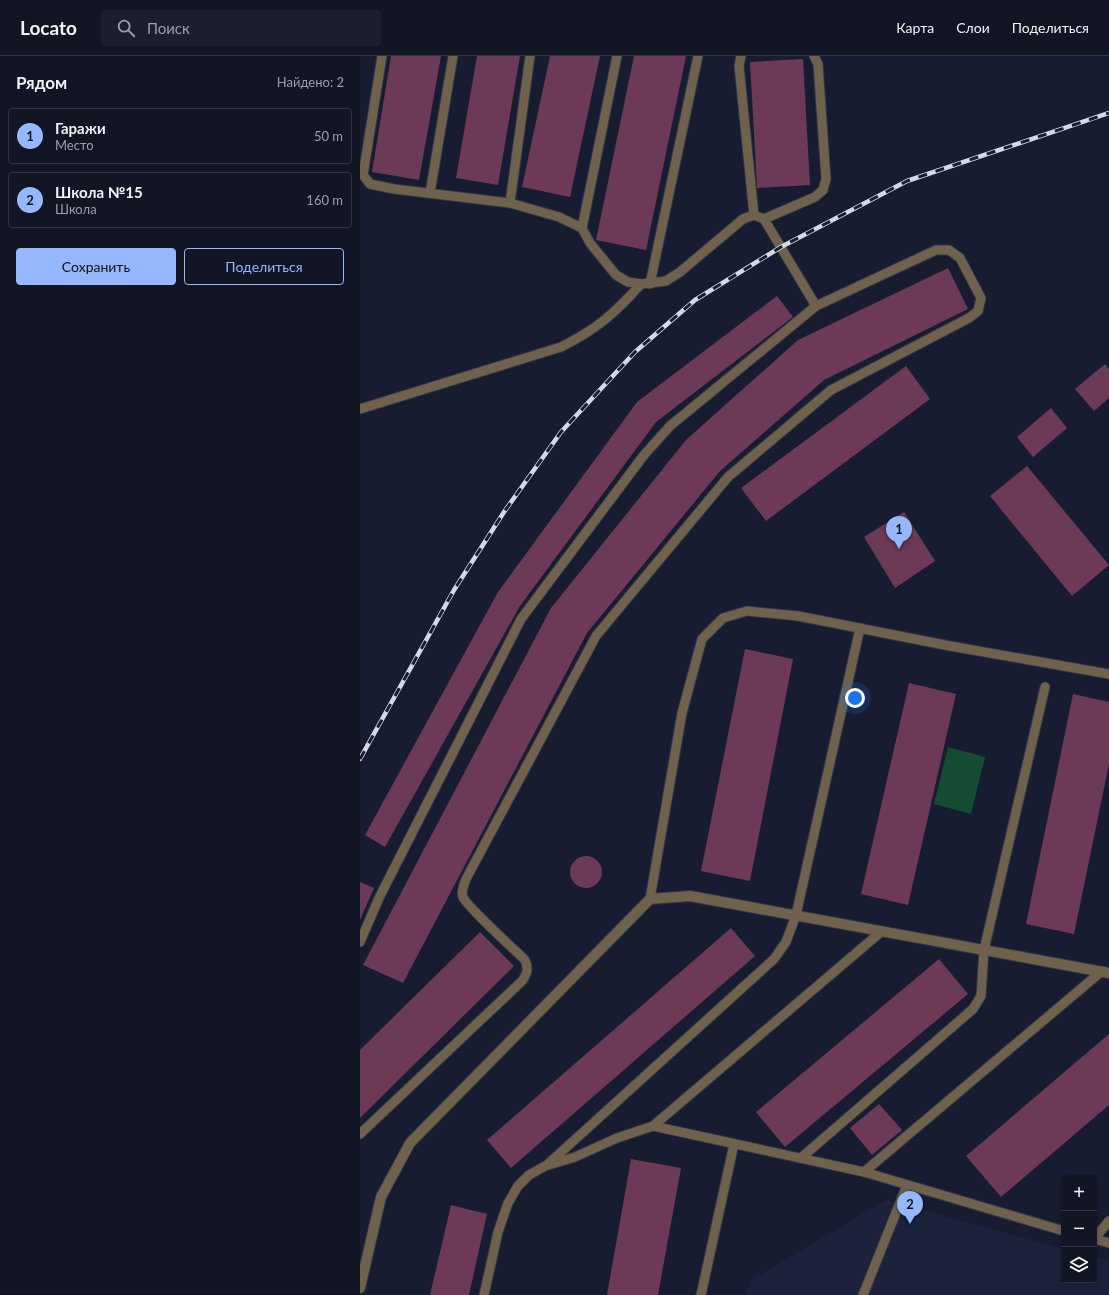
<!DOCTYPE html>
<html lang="ru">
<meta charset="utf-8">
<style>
:root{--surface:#121524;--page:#1b1e2c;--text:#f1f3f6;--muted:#9c9fa6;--line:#313441;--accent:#94b7fd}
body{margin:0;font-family:Lato,sans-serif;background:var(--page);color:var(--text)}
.controls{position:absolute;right:12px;bottom:12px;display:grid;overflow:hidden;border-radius:4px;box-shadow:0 2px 6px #0003}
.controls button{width:36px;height:36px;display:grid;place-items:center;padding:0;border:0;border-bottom:1px solid var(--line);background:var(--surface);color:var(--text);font:20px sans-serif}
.you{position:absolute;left:495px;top:642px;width:14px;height:14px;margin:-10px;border:3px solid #fff;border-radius:50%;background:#1a73e8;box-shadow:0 0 0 6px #1a73e833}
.badge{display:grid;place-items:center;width:26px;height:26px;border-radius:50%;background:var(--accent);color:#111;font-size:13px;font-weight:700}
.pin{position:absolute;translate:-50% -33px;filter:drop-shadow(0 1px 2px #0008)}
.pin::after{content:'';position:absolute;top:21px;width:14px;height:12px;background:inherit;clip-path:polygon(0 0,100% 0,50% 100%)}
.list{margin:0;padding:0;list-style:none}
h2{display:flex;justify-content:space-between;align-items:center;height:52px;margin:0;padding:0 16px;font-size:17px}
h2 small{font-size:13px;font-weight:400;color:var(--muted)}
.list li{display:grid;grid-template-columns:26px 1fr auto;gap:12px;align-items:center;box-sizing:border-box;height:56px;margin:0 8px 8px;padding:0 8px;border:1px solid var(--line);border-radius:4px}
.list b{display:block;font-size:15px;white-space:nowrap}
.list p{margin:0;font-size:13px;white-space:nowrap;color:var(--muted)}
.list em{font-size:13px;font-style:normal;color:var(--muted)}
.actions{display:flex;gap:8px;padding:12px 16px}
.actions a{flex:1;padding:9px 0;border:1px solid var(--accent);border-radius:4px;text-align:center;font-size:14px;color:var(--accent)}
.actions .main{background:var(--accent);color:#111}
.icon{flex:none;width:22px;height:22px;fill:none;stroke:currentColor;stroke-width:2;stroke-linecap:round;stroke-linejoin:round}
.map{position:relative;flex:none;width:749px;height:1239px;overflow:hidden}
header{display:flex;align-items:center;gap:24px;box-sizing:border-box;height:56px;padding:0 20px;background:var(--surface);border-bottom:1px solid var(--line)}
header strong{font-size:19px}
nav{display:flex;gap:22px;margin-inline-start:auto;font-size:14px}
.search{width:280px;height:36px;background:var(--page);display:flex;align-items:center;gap:10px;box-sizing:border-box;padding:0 14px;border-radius:4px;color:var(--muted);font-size:15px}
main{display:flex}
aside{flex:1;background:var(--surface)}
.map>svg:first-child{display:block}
</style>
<header>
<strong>Locato</strong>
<div class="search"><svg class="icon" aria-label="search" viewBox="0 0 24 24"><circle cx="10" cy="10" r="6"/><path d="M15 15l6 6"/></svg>Поиск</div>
<nav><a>Карта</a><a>Слои</a><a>Поделиться</a></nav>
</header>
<main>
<aside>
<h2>Рядом<small>Найдено: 2</small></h2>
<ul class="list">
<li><span class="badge">1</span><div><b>Гаражи</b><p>Место</p></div><em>50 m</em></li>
<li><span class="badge">2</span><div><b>Школа №15</b><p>Школа</p></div><em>160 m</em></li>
</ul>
<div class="actions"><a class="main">Сохранить</a><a>Поделиться</a></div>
</aside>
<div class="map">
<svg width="749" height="1239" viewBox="0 0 749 1239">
<rect width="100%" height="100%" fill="#181c30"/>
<path fill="#1d223c" d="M 526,1144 L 704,1193 L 704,1224 L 734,1224 L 734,1201 L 749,1205 L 749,1239 L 386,1239 L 391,1224 Z"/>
<path fill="#144b33" d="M 588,691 L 625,701 L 611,758 L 574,748 Z"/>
<g fill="#6c3a57">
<path d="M 31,0 L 81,0 L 59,124 L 12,116 Z"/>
<path d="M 117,0 L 160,0 L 138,129 L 96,122 Z"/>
<path d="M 190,0 L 240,0 L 210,141 L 162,131 Z"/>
<path d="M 274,0 L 326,0 L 286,194 L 236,184 Z"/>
<path d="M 443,3 L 450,129 L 397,132 L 390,6 Z"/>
<path d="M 588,212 L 608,253 L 464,324 L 360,415 L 227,577 L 43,927 L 3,909 L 191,552 L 326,384 L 438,284 Z"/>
<path d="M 417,240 L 433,261 L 296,366 L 160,550 L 25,791 L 5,779 L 138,536 L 277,346 Z"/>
<path d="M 745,308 L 749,313 L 749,342 L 734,355 L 715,333 Z"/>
<path d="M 546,310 L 570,343 L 406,465 L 381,432 Z"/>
<path d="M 691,352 L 707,372 L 673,401 L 657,381 Z"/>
<path d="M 667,410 L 749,509 L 712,540 L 630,440 Z"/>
<path d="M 544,456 L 575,505 L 535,532 L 504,481 Z"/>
<path d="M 385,593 L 433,603 L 390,825 L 341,815 Z"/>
<path d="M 549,627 L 596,638 L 548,849 L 501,838 Z"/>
<path d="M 713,638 L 749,646 L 749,708 L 714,878 L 666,868 Z"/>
<circle cx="226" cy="816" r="16"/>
<path d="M 0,826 L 14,832 L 0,864 Z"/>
<path d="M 371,872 L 395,900 L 151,1112 L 127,1084 Z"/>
<path d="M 120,876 L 154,910 L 0,1062 L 0,994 Z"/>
<path d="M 579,903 L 608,938 L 425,1091 L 396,1056 Z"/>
<path d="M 749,978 L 749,1049 L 641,1141 L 606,1100 Z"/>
<path d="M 519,1048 L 542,1074 L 512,1099 L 490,1072 Z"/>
<path d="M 271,1103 L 321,1112 L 298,1239 L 247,1239 Z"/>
<path d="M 91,1149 L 127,1158 L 109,1239 L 70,1239 Z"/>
</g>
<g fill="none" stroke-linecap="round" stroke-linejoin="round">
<defs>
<g id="lane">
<path d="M 22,0 L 3,119 L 10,128 L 34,133 L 150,147 L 199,161 L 222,172 L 230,187 L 256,219 L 268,226 L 281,228 L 306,225 L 320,216 L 383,163 L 394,159 L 404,163 L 456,250"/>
<path d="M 381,0 L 379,10 L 394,159"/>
<path d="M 70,137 L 93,0"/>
<path d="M 150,147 L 170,0"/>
<path d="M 404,163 L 455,141 L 463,134 L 466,123 L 458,8 L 454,0"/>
<path d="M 222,172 L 257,0"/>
<path d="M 290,228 L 338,0"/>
<path d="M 0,353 L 201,291 C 237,273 254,258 281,228"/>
<path d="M 290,843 L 322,657 L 342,583 L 363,562 L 387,555 L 438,560 L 590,590 L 749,618"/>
<path d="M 0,886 L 19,842 L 161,563 L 284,399 L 310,370 L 456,250 L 576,194 L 589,194 L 600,202 L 621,242 L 618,255 L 609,262 L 471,334 L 368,421 L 236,580 L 106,823 C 104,828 101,835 103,841 C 106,850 155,894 165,904 C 169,913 167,918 162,925 L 0,1078"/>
<path d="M 293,1070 L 522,875"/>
<path d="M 441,1102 L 613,953 L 621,940 L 624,894 L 685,631"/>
<path d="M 188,1108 L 414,903 L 426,886 L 436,859 L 500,572"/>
<path d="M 504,1116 L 742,915"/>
<path d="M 734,1183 L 749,1165"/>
<path d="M 734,1183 L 749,1187"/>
<path d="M 124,1239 L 138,1176 L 148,1147 L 158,1130 L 169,1119 L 185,1110 L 215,1101 L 257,1082 L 293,1070 L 504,1116 L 704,1175"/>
<path d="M 341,1239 L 374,1088"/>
<path d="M 503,1239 L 547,1129"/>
</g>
<path id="street" d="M 0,1232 L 21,1141 L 50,1087 L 290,843 L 330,840 L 749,917"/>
</defs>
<use href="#lane" stroke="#323649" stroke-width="11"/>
<use href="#street" stroke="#323649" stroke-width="12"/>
<use href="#lane" stroke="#6f614c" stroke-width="9"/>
<use href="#street" stroke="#6f614c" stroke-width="10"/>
<defs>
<path id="rail" d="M 0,703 L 94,534 L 144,456 L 201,376 L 275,296 L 335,244 L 421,191 L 547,125 L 749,57"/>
</defs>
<use href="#rail" stroke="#d6d9e5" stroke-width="4.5"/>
<use href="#rail" stroke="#181c30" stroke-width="3" stroke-dasharray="9" stroke-linecap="butt"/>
</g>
</svg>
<div class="controls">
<button>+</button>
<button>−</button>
<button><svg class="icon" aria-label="layers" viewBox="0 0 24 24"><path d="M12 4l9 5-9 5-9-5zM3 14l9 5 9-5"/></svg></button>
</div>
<div class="you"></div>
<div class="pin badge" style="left:539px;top:493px">1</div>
<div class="pin badge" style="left:550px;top:1168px">2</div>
</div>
</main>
